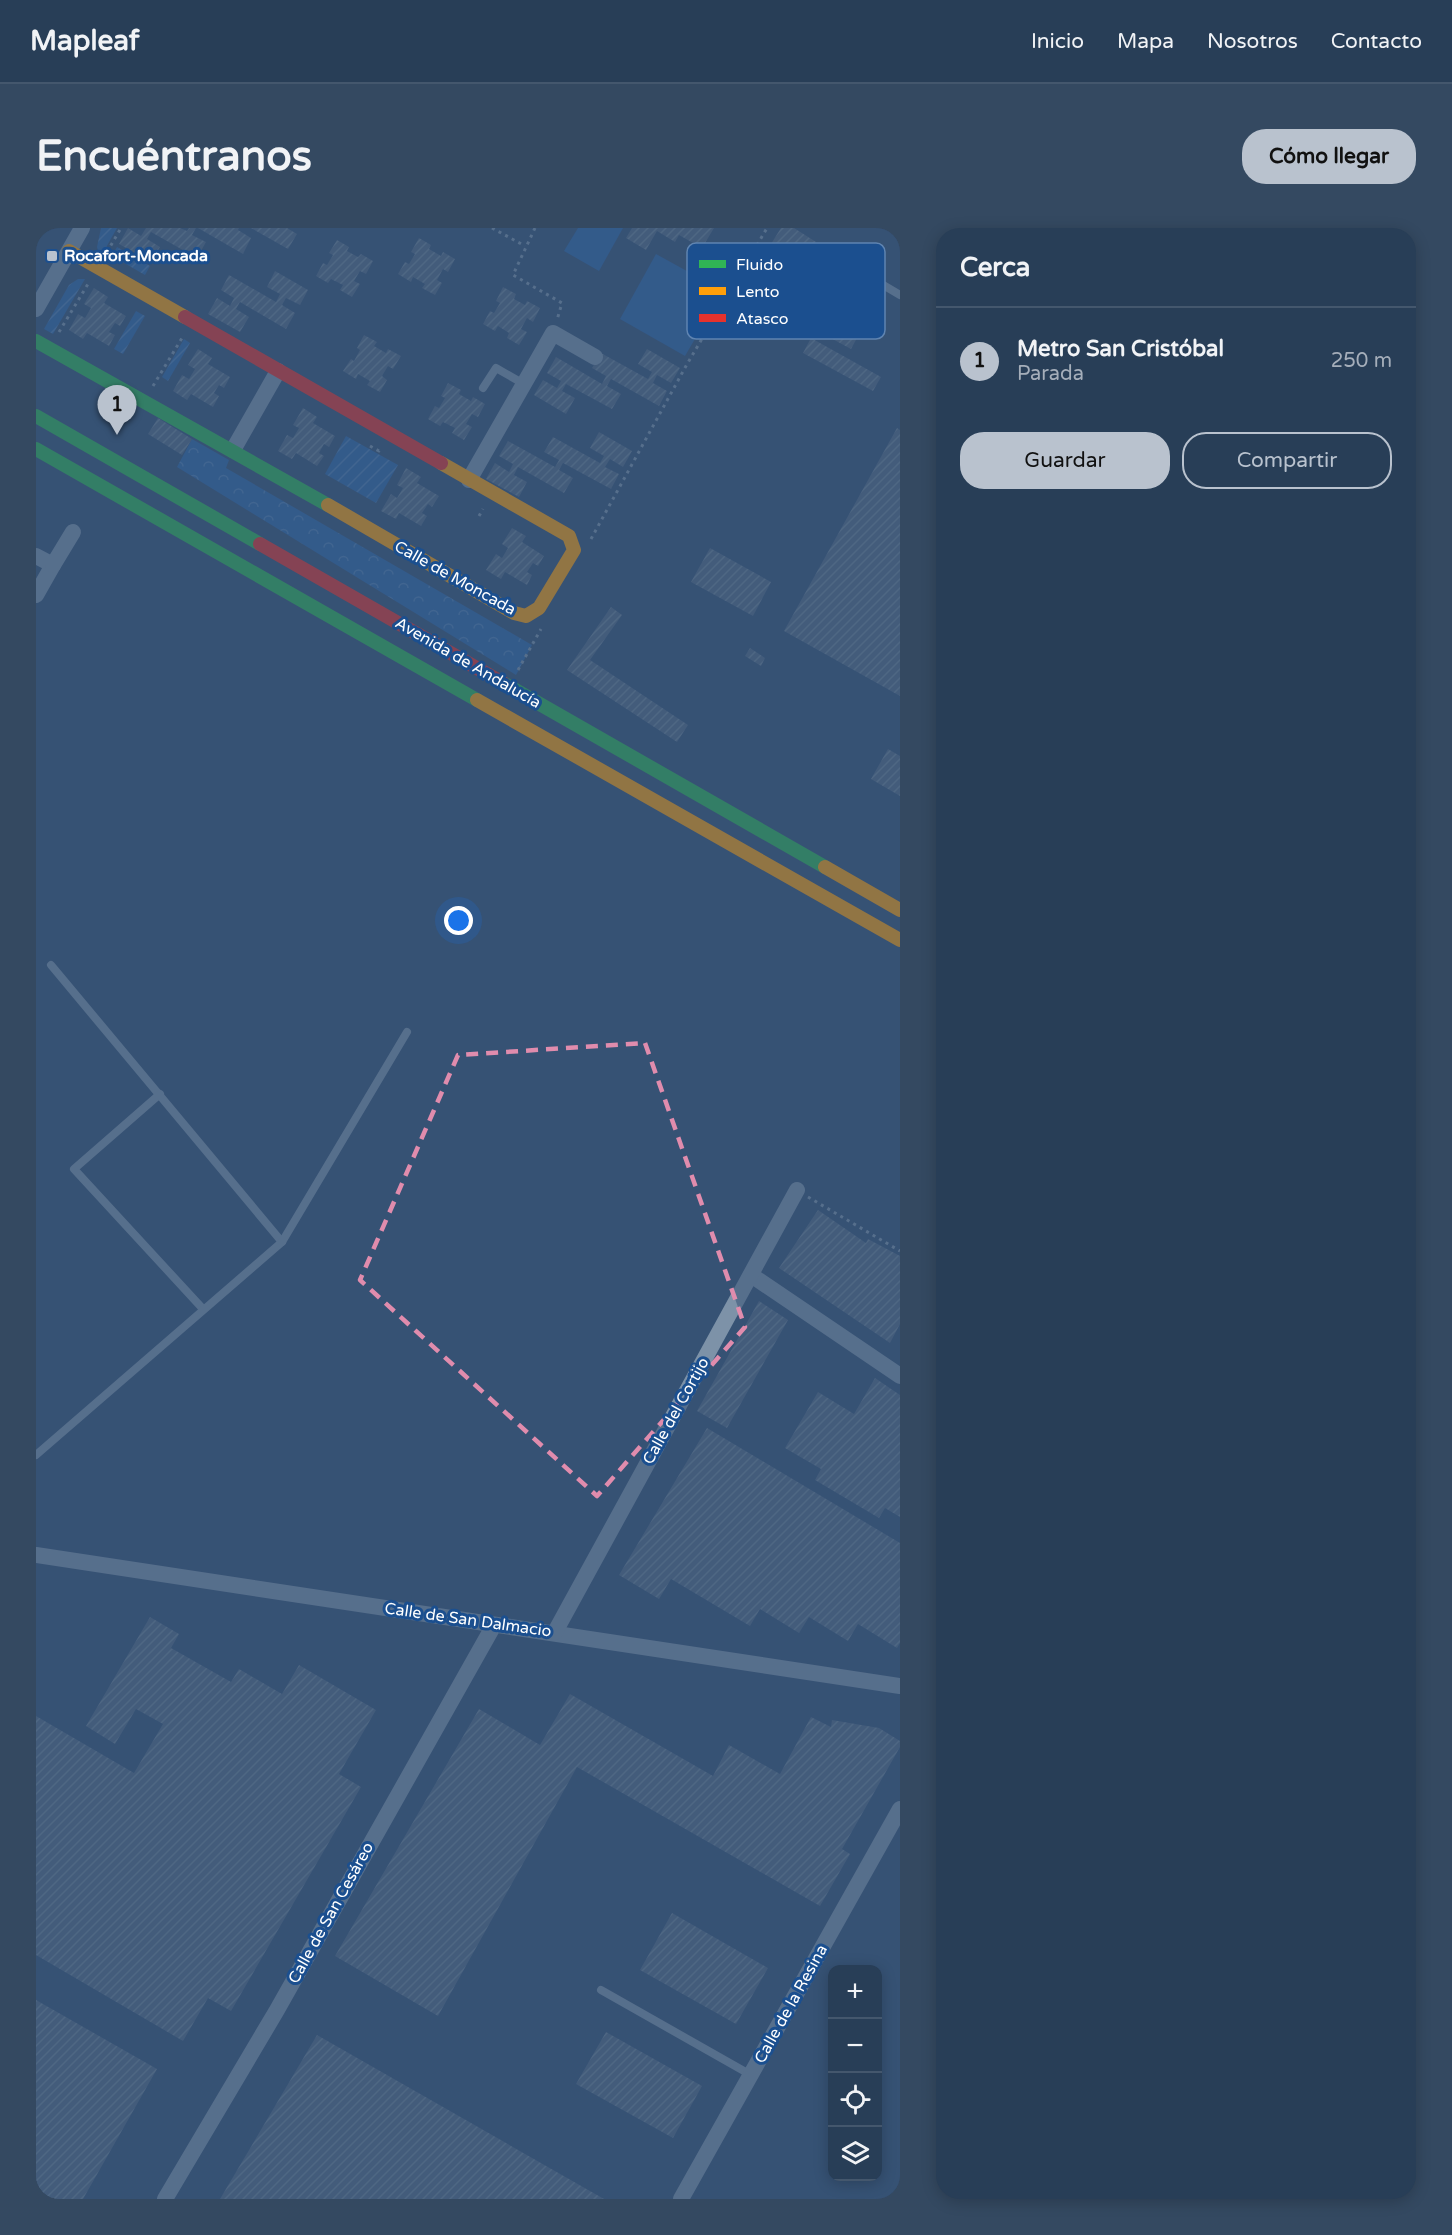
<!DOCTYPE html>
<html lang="es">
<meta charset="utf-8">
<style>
:root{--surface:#283e57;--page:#344961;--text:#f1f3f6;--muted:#a5aeba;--line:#44576d;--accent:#b9c2ce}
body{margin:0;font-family:"Varela Round",sans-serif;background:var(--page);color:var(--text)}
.controls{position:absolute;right:18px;bottom:18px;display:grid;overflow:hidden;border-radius:12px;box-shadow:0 3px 15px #0003}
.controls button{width:54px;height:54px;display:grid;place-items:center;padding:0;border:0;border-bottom:2px solid var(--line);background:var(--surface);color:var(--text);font:30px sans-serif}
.you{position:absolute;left:423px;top:693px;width:21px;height:21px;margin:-15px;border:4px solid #fff;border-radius:50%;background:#1a73e8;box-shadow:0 0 0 9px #1a73e833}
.badge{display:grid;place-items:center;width:39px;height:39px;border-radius:50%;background:var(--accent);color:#111;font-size:20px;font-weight:700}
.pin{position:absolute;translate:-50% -50px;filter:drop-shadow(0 2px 3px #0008)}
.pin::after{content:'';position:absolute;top:32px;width:21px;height:18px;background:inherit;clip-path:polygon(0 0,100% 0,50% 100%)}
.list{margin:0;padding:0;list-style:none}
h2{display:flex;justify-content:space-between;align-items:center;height:78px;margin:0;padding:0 24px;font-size:26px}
h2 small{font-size:20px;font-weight:400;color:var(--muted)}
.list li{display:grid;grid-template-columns:39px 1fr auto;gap:18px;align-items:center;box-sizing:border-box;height:108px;padding:0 24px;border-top:2px solid var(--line)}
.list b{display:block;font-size:22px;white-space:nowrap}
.list p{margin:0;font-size:20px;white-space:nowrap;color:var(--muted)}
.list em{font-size:20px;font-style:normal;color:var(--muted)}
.actions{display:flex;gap:12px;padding:18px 24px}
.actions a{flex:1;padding:14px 0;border:2px solid var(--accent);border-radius:24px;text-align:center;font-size:21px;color:var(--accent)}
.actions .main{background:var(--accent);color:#111}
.icon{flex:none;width:33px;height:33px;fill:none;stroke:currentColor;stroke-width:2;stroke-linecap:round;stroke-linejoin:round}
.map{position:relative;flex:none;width:864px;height:1971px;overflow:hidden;border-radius:24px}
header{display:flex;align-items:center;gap:36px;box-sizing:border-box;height:84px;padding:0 30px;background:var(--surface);border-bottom:2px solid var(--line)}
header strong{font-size:28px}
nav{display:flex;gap:33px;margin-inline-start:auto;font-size:21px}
.intro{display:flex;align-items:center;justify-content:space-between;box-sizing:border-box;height:144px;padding:0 36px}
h1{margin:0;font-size:42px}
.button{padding:15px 27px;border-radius:24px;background:var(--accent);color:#111;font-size:21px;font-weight:700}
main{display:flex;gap:36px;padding:0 36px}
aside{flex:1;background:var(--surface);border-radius:24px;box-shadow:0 3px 15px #0003}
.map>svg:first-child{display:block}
</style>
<header>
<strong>Mapleaf</strong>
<nav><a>Inicio</a><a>Mapa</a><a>Nosotros</a><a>Contacto</a></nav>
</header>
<div class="intro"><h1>Encuéntranos</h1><a class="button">Cómo llegar</a></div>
<main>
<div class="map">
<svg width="864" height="1971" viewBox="0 0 864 1971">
<defs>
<pattern id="forest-crowns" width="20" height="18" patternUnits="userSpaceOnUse" patternTransform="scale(1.5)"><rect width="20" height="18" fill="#2f66a5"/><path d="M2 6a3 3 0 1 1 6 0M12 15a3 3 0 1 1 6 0" fill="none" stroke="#4e7db2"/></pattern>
<pattern id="garden-furrows" width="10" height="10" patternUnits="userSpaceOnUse" patternTransform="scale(1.5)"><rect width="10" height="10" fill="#2f66a5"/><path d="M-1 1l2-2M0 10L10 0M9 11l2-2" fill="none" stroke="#4e7db2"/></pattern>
<pattern id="building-hatch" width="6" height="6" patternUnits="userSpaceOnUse" patternTransform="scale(1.5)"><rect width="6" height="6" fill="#526984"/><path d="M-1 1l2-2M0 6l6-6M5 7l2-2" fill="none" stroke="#6c8096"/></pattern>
</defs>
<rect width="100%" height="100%" fill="#365274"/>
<path fill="url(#forest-crowns)" d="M 156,211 L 193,232 L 190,240 L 496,417 L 480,447 L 141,239 Z"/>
<g fill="url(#garden-furrows)">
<path d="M 65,0 L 81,0 L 64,30 L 61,19 Z"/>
<path d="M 81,19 L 114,38 L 109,47 L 76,28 Z"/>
<path d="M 42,51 L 49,51 L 17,106 L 8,101 L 33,57 Z"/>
<path d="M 100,83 L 109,88 L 87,126 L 78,121 Z"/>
<path d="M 148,111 L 154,115 L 132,153 L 126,149 Z"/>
<path d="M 310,208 L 362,237 L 340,275 L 289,246 Z"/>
</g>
<g fill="#2f66a5">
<path d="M 542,0 L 587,0 L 563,43 L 528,23 Z"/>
<path d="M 620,26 L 687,63 L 649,128 L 584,91 Z"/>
</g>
<g fill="url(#building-hatch)">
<path d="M 92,0 L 105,8 L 110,0 L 144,0 L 151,3 L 153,0 L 160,0 L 156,7 L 170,14 L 161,30 L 115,4 L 111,11 L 124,19 L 115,34 L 83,16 Z"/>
<path d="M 162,0 L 203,0 L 202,2 L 215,10 L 207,26 Z"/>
<path d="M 215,0 L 251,0 L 261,6 L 252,21 Z"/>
<path d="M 596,0 L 678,0 L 666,20 L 643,7 L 639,14 L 621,3 L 610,22 L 590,10 Z"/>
<path d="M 745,0 L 758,0 L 780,14 L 767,36 L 735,16 Z"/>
<path d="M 383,10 L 395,17 L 393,21 L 405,28 L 407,24 L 419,31 L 412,44 L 407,41 L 401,52 L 406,55 L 399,67 L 386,60 L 389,56 L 377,49 L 375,54 L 362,46 L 369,34 L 373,36 L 379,26 L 375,24 Z"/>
<path d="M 301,12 L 313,19 L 311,23 L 322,29 L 325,26 L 337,33 L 330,46 L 324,43 L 318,53 L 324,56 L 316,69 L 304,62 L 307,57 L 295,51 L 292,55 L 280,48 L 287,35 L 291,37 L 297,27 L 293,25 Z"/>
<path d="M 239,43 L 272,62 L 264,77 L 250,70 L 246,77 L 259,85 L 250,101 L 204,74 L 200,81 L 213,89 L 204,104 L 172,86 L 181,70 L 194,78 L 198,70 L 185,62 L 193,47 L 240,74 L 244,66 L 231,59 Z"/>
<path d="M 467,59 L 480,66 L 478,71 L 489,77 L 491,73 L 504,80 L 497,94 L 491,90 L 485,101 L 491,104 L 483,117 L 471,110 L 473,105 L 462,98 L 459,103 L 447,96 L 454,83 L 458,85 L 464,75 L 460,73 Z"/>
<path d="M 58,60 L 72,69 L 68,75 L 90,88 L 84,98 L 79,95 L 73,104 L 79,107 L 73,118 L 51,105 L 47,111 L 33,102 L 42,86 L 49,90 L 55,80 L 48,76 Z"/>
<path d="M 785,62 L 833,88 L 815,121 L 767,95 Z"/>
<path d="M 328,107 L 341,114 L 338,118 L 350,125 L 352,121 L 365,128 L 357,141 L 352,138 L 346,148 L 351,152 L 344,164 L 331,157 L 334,153 L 322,146 L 320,151 L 307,143 L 315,131 L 318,133 L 324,122 L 321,120 Z"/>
<path d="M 775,110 L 845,149 L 837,163 L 767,125 Z"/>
<path d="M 162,121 L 176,130 L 172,136 L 194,149 L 188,160 L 183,157 L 178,165 L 183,168 L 177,179 L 155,166 L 151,172 L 137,163 L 146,147 L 153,151 L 159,141 L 152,137 Z"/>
<path d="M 611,121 L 644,140 L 635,155 L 621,147 L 617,155 L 631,163 L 623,178 L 575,151 L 571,158 L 585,166 L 576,181 L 530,156 L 526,163 L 539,170 L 530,186 L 498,167 L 507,152 L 521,160 L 525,153 L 511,145 L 520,129 L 566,156 L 570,148 L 556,140 L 565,125 L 612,151 L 616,144 L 602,136 Z"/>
<path d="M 412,155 L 425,162 L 423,166 L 435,173 L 437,169 L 449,176 L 442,189 L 436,186 L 430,196 L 436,199 L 428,212 L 416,205 L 419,200 L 407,194 L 404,198 L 392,191 L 399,178 L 403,180 L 409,170 L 405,168 Z"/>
<path d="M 75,166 L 83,170 L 79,178 L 70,173 Z"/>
<path d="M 267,180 L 281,189 L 277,195 L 299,208 L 293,219 L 288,216 L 283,225 L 288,228 L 281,238 L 260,225 L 256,231 L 242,223 L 251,207 L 257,210 L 263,200 L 257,197 Z"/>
<path d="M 122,190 L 156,211 L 146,227 L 112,206 Z"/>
<path d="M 861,200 L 864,202 L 864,468 L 748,403 Z"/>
<path d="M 563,204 L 596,223 L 587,239 L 574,231 L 569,239 L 583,246 L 575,261 L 527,235 L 523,242 L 537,250 L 528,265 L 482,239 L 478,247 L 491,254 L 483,269 L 450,251 L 459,235 L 473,244 L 477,236 L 463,228 L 472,213 L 519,239 L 523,232 L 508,224 L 517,209 L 564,235 L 568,228 L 554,220 Z"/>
<path d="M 370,240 L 385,249 L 381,255 L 403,268 L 396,279 L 392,276 L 386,285 L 391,288 L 385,298 L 363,285 L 360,291 L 345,283 L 355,266 L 361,270 L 367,260 L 361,257 Z"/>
<path d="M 476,300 L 490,308 L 486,314 L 508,328 L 502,338 L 497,335 L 491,344 L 496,347 L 491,357 L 469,344 L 465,351 L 450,342 L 460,326 L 466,330 L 472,320 L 466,316 Z"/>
<path d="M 674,320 L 735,354 L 717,388 L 655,354 Z"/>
<path d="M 575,379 L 586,387 L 554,432 L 652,497 L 641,514 L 531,442 Z"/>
<path d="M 714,420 L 729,430 L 725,438 L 709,428 Z"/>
<path d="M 852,521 L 864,528 L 864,568 L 835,551 Z"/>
<path d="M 782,982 L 830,1015 L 832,1011 L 864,1028 L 864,1096 L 854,1115 L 743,1040 Z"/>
<path d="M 723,1073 L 752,1092 L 691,1200 L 661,1183 Z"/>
<path d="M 839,1150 L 864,1167 L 864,1289 L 849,1280 L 843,1290 L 779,1252 L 785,1241 L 749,1220 L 782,1164 L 818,1186 Z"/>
<path d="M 671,1200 L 864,1315 L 864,1415 L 861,1420 L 822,1396 L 812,1413 L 773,1389 L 763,1405 L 724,1381 L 714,1398 L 635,1351 L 623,1371 L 583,1347 Z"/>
<path d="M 114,1389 L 143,1406 L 135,1420 L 195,1454 L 203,1441 L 246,1466 L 263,1437 L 340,1482 L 303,1546 L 325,1559 L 195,1783 L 172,1770 L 147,1813 L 0,1727 L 0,1488 L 98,1545 L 127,1496 L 100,1481 L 79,1516 L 50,1498 Z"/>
<path d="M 534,1466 L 677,1548 L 693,1517 L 744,1546 L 775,1489 L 795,1499 L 796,1492 L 843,1500 L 864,1513 L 864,1519 L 806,1621 L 814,1626 L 784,1678 L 541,1539 L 402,1788 L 299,1728 L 443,1481 L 504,1517 Z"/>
<path d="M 636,1685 L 732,1740 L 700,1796 L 604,1742 Z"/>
<path d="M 0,1772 L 121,1841 L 47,1971 L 0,1971 Z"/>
<path d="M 570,1804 L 666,1858 L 637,1910 L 540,1856 Z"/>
<path d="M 281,1807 L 568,1971 L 184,1971 Z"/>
</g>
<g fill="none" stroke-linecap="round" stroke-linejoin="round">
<g stroke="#7d92a8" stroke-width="3" stroke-dasharray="3 4.5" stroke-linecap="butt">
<path d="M 456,0 L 489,18"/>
<path d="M 499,0 L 477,47 L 526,75 L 521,92"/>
<path d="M 0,3 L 2,0"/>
<path d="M 71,24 L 85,0"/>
<path d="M 23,104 L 52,56"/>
<path d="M 117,158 L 146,110"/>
<path d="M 334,218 L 343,223 L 344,221"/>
<path d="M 443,288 L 447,281"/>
<path d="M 555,311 L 650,138 L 731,0"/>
<path d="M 482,442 L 505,401"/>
<path d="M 772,969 L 864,1023"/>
</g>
<g stroke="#7d92a8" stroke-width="8">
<path d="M 793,25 L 864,67"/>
<path d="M 447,160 L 460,140 L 488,156"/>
<path d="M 15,737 L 246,1014"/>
<path d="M 124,866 L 38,941 L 167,1081"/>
<path d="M 0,1227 L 246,1014 L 371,804"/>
<path d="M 565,1762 L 715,1847"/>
</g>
<g stroke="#7d92a8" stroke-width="16">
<path d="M 0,81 L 46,0"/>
<path d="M 197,222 L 242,143"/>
<path d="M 433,252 L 517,105 L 559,129"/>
<path d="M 0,328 L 17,337 L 0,367"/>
<path d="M 17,337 L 37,304"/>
<path d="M 715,1047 L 864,1148"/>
<path d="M 0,1327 L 864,1458"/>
<path d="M 519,1404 L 761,962"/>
<path d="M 129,1971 L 241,1782 L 458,1397"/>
<path d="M 645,1971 L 864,1581"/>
</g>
<g stroke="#30b455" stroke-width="14">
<path d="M 0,113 L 292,277"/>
<path d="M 0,188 L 224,316"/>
<path d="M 0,221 L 441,472"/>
<path d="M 467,455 L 789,639"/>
</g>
<g stroke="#ff9f0a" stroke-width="14">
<path d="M 33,23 L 149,89"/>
<path d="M 292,277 L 478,385 L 490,388 L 503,380 L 538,322 L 533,308 L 405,235"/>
<path d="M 441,472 L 864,712"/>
<path d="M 789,639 L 864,682"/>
</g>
<g stroke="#e5322d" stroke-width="14">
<path d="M 149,89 L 405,235"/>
<path d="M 224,316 L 467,455"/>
</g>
</g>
<path d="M0 0H864V1971H0ZM 609,815 L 709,1099 L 561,1268 L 324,1052 L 422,827 Z" fill="#365274" fill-opacity=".55" fill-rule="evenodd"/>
<path fill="none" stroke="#e08cad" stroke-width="4.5" stroke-dasharray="12 8" stroke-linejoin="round" d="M 609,815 L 709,1099 L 561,1268 L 324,1052 L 422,827 Z"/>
<rect fill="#b9c2ce" stroke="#1b4f8f" stroke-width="2" x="10" y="22" width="12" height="12" rx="3"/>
<g text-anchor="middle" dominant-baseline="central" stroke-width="6" stroke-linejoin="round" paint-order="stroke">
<g font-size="16" font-weight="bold" fill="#fff" stroke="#1b4f8f" text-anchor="start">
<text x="28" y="28">Rocafort-Moncada</text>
</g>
<g font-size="16" fill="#fff" stroke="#1b4f8f">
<text transform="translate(419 350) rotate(29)">Calle de Moncada</text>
<text transform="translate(432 435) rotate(30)">Avenida de Andalucía</text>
<text transform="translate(640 1183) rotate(-61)">Calle del Cortijo</text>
<text transform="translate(432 1392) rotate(8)">Calle de San Dalmacio</text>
<text transform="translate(295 1685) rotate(-61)">Calle de San Cesáreo</text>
<text transform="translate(755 1776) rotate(-61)">Calle de la Resina</text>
</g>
</g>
<rect x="651" y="15" width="198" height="96" rx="9" fill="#1b4f8f" stroke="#5f84b1" stroke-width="1.5"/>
<rect x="663" y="32" width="27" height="8" fill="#30b455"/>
<rect x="663" y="59" width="27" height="8" fill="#ff9f0a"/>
<rect x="663" y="86" width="27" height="8" fill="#e5322d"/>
<g font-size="16" fill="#fff">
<text x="700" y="42">Fluido</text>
<text x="700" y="69">Lento</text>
<text x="700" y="96">Atasco</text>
</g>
</svg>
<div class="controls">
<button>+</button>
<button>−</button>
<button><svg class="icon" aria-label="locate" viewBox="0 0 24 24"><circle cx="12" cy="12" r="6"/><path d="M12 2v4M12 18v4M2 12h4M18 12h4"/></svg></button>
<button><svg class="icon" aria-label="layers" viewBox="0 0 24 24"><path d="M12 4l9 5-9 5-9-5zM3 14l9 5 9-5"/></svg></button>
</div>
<div class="you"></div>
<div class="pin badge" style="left:81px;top:207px">1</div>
</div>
<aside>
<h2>Cerca<small></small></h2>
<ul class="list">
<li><span class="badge">1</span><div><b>Metro San Cristóbal</b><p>Parada</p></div><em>250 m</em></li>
</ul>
<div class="actions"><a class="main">Guardar</a><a>Compartir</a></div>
</aside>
</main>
